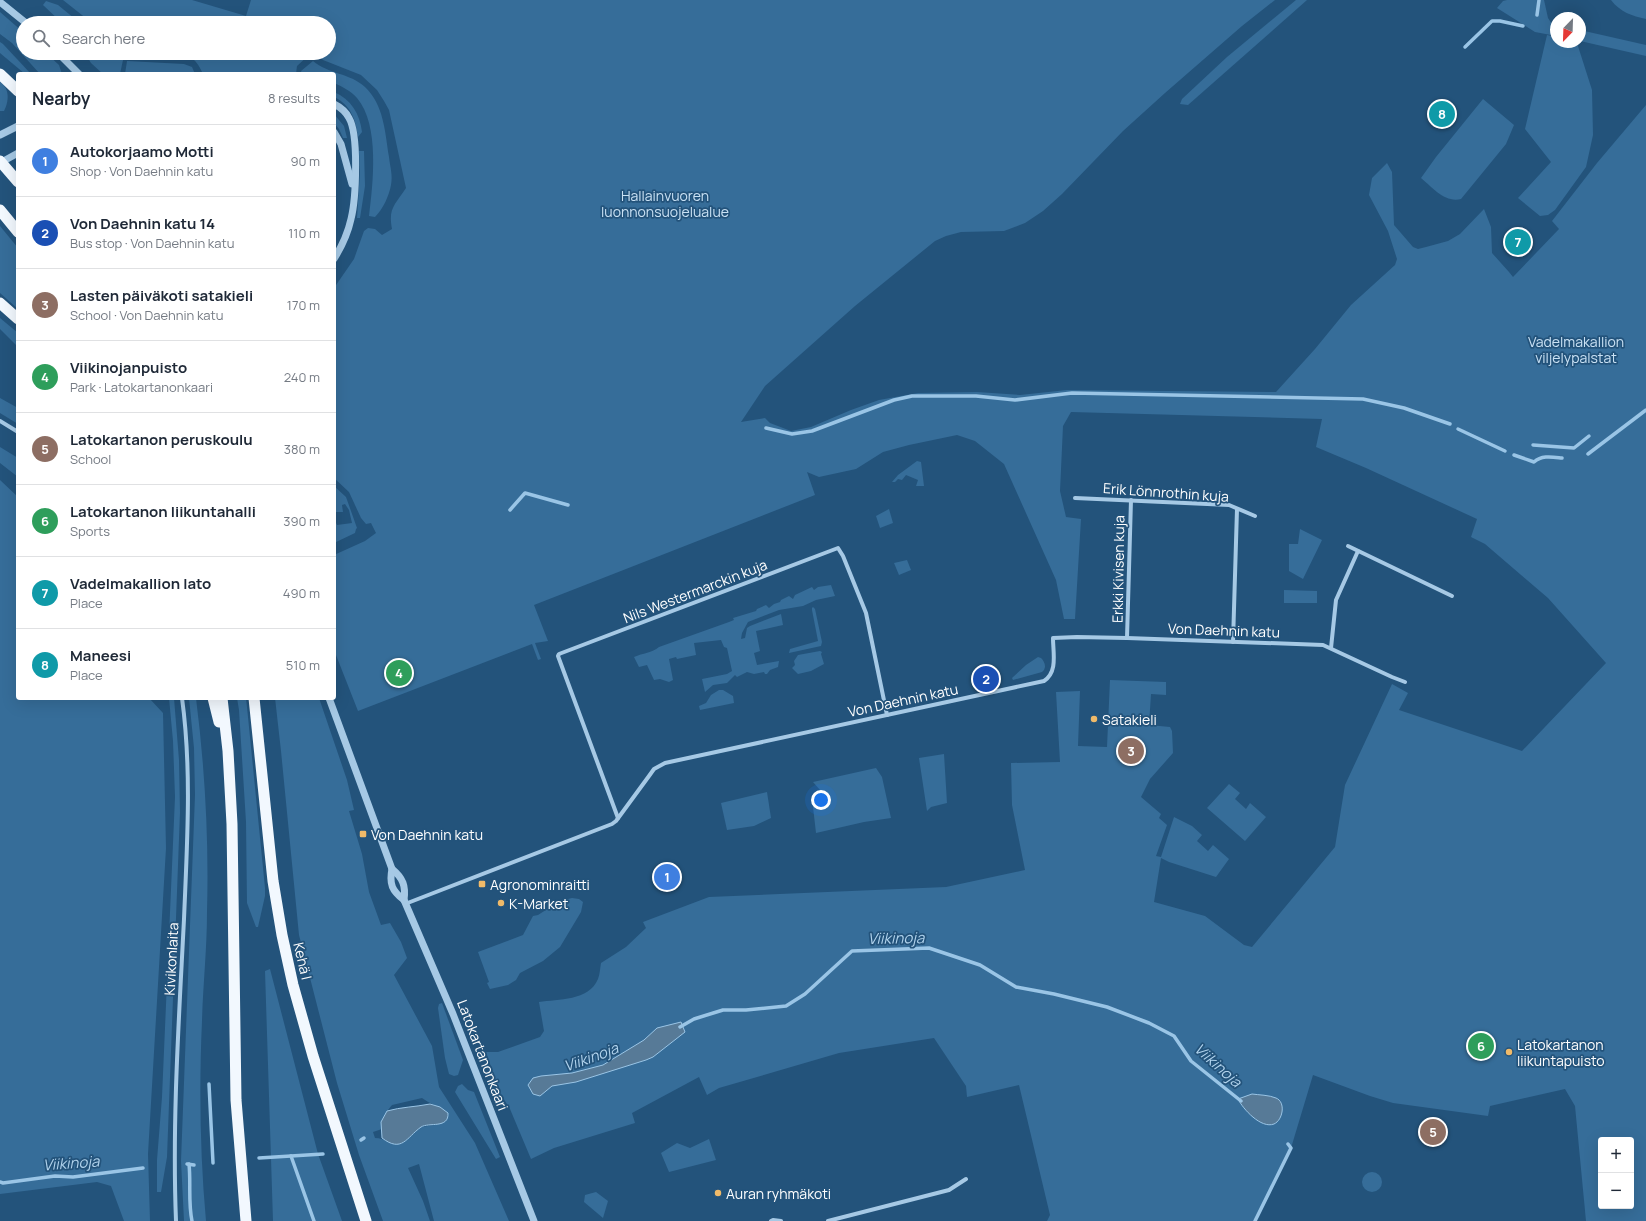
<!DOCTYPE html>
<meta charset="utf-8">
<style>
:root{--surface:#fff;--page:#f6f6f7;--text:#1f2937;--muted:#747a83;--line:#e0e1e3;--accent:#2563eb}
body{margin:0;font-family:Manrope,sans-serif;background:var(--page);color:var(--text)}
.controls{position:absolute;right:12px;bottom:12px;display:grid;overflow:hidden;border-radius:4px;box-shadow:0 4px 16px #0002}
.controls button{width:36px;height:36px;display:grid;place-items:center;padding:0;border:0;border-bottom:1px solid var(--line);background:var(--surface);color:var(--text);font:20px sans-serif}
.compass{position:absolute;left:1550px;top:12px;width:36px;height:36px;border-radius:50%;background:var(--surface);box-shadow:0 4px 16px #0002;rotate:203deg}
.you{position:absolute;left:821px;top:800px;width:14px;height:14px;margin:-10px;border:3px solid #fff;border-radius:50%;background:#1a73e8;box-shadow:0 0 0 6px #1a73e833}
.badge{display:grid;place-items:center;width:26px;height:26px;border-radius:50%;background:var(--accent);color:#fff;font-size:13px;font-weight:700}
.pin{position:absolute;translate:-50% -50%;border:2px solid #fff;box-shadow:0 1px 4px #0006}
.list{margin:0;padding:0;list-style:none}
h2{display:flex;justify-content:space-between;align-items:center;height:52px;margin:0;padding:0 16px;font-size:17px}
h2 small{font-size:13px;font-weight:400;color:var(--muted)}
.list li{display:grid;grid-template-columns:26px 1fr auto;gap:12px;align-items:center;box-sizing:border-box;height:72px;padding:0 16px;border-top:1px solid var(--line)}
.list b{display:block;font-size:15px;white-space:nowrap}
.list p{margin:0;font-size:13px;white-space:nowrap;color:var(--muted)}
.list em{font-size:13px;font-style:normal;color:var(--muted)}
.icon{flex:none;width:22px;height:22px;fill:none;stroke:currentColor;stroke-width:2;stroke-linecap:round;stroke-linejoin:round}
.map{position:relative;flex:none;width:1646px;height:1221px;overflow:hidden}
.search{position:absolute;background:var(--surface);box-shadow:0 4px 16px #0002;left:16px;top:16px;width:320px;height:44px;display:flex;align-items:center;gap:10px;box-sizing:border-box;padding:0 14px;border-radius:22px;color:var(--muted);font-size:15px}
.panel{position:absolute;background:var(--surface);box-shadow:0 4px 16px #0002;left:16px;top:72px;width:320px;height:628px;border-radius:4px}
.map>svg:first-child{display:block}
</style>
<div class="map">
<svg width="1646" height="1221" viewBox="0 0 1646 1221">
<rect width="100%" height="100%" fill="#23537b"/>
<g fill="#366d99" fill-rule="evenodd">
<path d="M 63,0 L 192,0 L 246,16 L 251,0 L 1275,0 L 1242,26 L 1165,93 L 1123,131 L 1062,194 L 1043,211 L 1025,223 L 1004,231 L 961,232 L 946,236 L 935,241 L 855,306 L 765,386 L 741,422 L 765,418 L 770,423 L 791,431 L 811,427 L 851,410 L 879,400 L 918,393 L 977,392 L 1020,395 L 1067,390 L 1276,392 L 1315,349 L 1351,305 L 1395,265 L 1397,259 L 1388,231 L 1369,195 L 1372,178 L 1387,163 L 1392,172 L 1394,225 L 1413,247 L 1418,249 L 1426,247 L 1448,241 L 1460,234 L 1484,209 L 1491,227 L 1492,253 L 1509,272 L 1513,277 L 1559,229 L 1552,221 L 1597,163 L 1646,105 L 1646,1221 L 1586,1221 L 1575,1106 L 1565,1089 L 1490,1106 L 1488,1116 L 1393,1103 L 1370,1096 L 1313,1075 L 1291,1148 L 1255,1221 L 1047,1221 L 1050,1215 L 1019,1085 L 967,1097 L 966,1086 L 934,1038 L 839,1053 L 719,1088 L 707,1095 L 699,1077 L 632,1113 L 635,1123 L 554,1148 L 531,1159 L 510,1109 L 500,1093 L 486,1052 L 498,1052 L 540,1037 L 544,1031 L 539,1002 C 558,999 589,1001 598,979 C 600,974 600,968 601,963 L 626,947 L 646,928 L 643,922 L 709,897 L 946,887 L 1025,870 L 1012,805 L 1011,763 L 1060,762 L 1056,692 L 1080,691 L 1078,746 L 1107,747 L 1110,680 L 1166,682 L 1166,695 L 1151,694 L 1149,725 L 1170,727 L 1172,731 L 1173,753 L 1150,779 L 1141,797 L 1161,814 L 1159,818 L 1167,825 L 1156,856 L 1161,857 L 1174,817 L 1192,826 L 1202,835 L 1197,841 L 1208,851 L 1213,845 L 1229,859 L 1216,877 L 1169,862 L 1161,858 L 1154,902 L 1205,916 L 1244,945 L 1252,947 L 1335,847 L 1345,785 L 1392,684 L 1408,693 L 1399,710 L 1522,751 L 1606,663 L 1548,598 L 1485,544 L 1471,537 L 1477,519 L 1366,468 L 1316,447 L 1322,419 L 1071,412 L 1063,426 L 1060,491 L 1066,517 L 1081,519 L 1075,619 L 1064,619 L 1056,580 L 1004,464 L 975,441 L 957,435 L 909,445 L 883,452 L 856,469 L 819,477 L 807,472 L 815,495 L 534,605 L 548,641 L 535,643 L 541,659 L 538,660 L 532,644 L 358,711 L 334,650 L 334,555 L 365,541 L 376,533 L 371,523 L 366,524 L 361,518 L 349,492 L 334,478 L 334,288 L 354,259 L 364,231 L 368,228 L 375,229 L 382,235 L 392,229 C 388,208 395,205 406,188 L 389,110 L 384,101 L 377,90 L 361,75 L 323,60 L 317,53 L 329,53 L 329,23 L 92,23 ZM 1601,1140 L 1631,1140 L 1631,1206 L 1601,1206 Z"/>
<path d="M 1296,0 L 1307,0 L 1188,105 L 1180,104 L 1182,99 L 1227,57 Z"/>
<path d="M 1507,0 L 1544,0 L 1548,18 L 1552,24 L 1556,25 L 1556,36 L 1535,32 L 1497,8 L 1503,1 Z"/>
<path d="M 1611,0 L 1646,0 L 1646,19 C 1632,16 1620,12 1611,0 Z"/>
<path d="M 46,1 L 58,5 L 80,23 L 62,23 L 43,5 Z"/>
<path d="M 0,12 L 23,32 L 23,53 L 46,53 L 59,65 L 62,74 L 40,74 L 12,43 L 0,34 Z"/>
<path d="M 1580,30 L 1646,45 L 1646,56 L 1580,41 Z"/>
<path d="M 1547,35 L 1556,37 L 1556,42 L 1577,43 L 1592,90 L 1593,135 L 1586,167 L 1555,210 L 1548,215 L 1540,216 L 1518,198 L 1551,162 L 1525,129 Z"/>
<path d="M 0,42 L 3,44 L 31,74 L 25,74 L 0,53 Z"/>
<path d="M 85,53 L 113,53 L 123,60 L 120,74 L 103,74 L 91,63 Z"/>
<path d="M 169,53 L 311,53 L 297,66 L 296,74 L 203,74 C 195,55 187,55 169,53 Z"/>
<path d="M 127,61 L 184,64 L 192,67 L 195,74 L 125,74 Z"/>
<path d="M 313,61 C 328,74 350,73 365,87 C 384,105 385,132 389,157 C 390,167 393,175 391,185 C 389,196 383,209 375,217 L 369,216 C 373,184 380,125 357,98 C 351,91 343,87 334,83 L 334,74 L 302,74 L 301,71 Z"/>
<path d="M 0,82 C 10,89 9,101 4,111 L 0,111 Z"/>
<path d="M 334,92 C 351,99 360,114 362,132 L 358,137 C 356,120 351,105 334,97 Z"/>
<path d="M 1483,99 L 1514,125 L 1506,144 L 1461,199 C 1445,203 1433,188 1421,178 L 1436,157 Z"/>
<path d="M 334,114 L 344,126 L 347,138 L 343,138 L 339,129 L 334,123 Z"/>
<path d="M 359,151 L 364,151 L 365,186 L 360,218 L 357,218 L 360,171 Z"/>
<path d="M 0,226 L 18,248 L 18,309 L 0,293 Z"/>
<path d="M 0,318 L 18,333 L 18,347 L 0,329 Z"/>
<path d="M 0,398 L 18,408 L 18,424 L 0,413 Z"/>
<path d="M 0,447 L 18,458 L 18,462 L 16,461 L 18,466 L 18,477 L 0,463 Z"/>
<path d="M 917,461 L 921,462 L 924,486 L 916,486 L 918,480 L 906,475 L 902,480 L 898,479 L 895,482 L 892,482 L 898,475 Z"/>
<path d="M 0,480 L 18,497 L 18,698 L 149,698 L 163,713 L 166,848 L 148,1154 L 150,1221 L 124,1221 L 111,1186 L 97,1182 L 0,1194 Z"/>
<path d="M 334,486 L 346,497 L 357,528 L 356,529 L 355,533 L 334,543 ZM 345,504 L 349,510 L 352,523 L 337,525 L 335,521 L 336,512 L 343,512 L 342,505 Z"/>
<path d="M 889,509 L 893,523 L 880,528 L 876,516 Z"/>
<path d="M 1300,529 L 1322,540 L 1303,579 L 1289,571 L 1289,544 L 1298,544 Z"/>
<path d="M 907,560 L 911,570 L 899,575 L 894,563 Z"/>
<path d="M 831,585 L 835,596 L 816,600 L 803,606 L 779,610 L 748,622 L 742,633 L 741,639 L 745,638 L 747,628 L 750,626 L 781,614 L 783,625 L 756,631 L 760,651 L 754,653 L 757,665 L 779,661 L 778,667 L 770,670 L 767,674 L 765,674 L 764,672 L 754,674 L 747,672 L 737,677 L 735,675 L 727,683 L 713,685 L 705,692 L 702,679 L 727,674 L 732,671 L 727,648 L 724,647 L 721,640 L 694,643 L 696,655 L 677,659 L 676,657 L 669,659 L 673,680 L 669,682 L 660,679 L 654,680 L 647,665 L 639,667 L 634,657 C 643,653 652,653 659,647 L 729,622 L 734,620 L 733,618 L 756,611 L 757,609 L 766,605 L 769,608 L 774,604 L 780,602 L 781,600 L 789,596 L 793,599 L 795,595 L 812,587 L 814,590 L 818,587 Z"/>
<path d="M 1284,590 L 1317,591 L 1317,603 L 1284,603 Z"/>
<path d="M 813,607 L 815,609 L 822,642 L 821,646 L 789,653 L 790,649 L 818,641 L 812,610 L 812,608 Z"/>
<path d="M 820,651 L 822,652 L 821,654 L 824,664 L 811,671 L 798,674 L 792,668 L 795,665 L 794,661 L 798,655 Z"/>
<path d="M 1038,657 L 1041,658 C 1045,662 1047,668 1042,672 L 1013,680 L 1012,678 L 1026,665 Z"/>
<path d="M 719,690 L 723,690 L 733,696 L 734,703 L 700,710 L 699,706 L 706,703 L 711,695 Z"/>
<path d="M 169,698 L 174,698 L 179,760 L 180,812 L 167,1157 L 161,1192 L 157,1192 L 157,1160 L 162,1097 L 175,797 L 173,741 Z"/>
<path d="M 189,698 L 196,698 C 205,769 209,841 207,912 C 207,949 203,985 202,1021 C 199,1087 200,1155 206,1221 L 184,1221 L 181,1161 L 195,795 L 194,748 Z"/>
<path d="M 237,698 L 246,698 L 247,707 L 265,888 L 265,896 L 258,927 L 256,927 L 247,903 L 246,822 L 239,710 Z"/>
<path d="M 275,698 L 319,698 L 347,780 L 354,810 L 349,811 L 362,854 L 369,892 L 381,925 L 390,923 L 401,942 L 407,958 L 394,975 L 432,1046 L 439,1087 L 475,1143 L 509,1221 L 434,1221 L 419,1164 L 408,1168 L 423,1201 L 430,1221 L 383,1221 L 359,1155 L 337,1083 L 299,935 L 281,751 ZM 422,1098 C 430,1104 439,1106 446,1112 L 435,1125 L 421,1127 L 401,1144 C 389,1145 386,1138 375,1138 L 373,1132 L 382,1129 C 381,1119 385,1113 392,1105 Z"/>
<path d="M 944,754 L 947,803 L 931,807 L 927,811 L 919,758 Z"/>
<path d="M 876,768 L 882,777 L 891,818 L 864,822 L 816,833 L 813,807 L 823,805 L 820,790 L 813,782 Z"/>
<path d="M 1229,784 L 1240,793 L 1235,799 L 1246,809 L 1250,803 L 1266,817 L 1245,841 L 1207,808 Z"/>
<path d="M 767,792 L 771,818 L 754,826 L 727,830 L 721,803 Z"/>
<path d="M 572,898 L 579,899 L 583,902 L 581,912 L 560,947 L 543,961 L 520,973 L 516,980 L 508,985 L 490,989 L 487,983 L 489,982 L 478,952 L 523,935 L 533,916 L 538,915 L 560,901 Z"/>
<path d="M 270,969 L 318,1154 L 342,1221 L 273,1221 L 265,971 Z"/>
<path d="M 442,1003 L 463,1060 L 458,1075 L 454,1076 L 449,1074 L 445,1058 L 438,1008 L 439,1004 Z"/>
<path d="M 462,1084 L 468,1090 L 474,1092 L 500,1157 L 496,1159 L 455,1092 L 458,1086 Z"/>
<path d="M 709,1139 L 716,1160 L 669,1172 L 661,1153 L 677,1143 L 690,1148 Z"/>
<circle cx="1372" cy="1182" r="10"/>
<path d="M 596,1192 L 608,1201 L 603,1218 L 584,1202 L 585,1195 Z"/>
</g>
<g fill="#577a97" stroke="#9ac5e6">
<path d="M 681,1022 L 685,1032 L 653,1057 L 646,1060 L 576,1082 L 552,1086 L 540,1096 L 533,1094 L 528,1085 L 533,1078 L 541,1076 L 572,1073 L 603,1065 L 644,1040 L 657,1028 Z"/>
<path d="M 1252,1094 C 1259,1095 1269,1095 1276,1098 C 1286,1102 1283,1120 1274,1124 C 1261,1129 1243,1109 1238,1099 Z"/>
<path d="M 430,1104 L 440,1107 L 448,1113 C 449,1129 429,1122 421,1127 C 406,1138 402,1153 382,1138 L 381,1122 L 387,1111 C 401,1107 415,1107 430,1104 Z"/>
</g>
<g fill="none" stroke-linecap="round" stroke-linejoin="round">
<g stroke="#9ac5e6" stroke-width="3.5">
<path d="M 1537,15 L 1539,0"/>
<path d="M 1465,47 L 1492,21 L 1500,21 L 1523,26"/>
<path d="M 766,428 L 792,434 L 812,431 L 894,400 L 912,396 L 976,396 L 1015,400 L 1072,393 L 1363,399 L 1404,408 L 1450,424"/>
<path d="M 1458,429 L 1505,451"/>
<path d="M 1533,445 L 1574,448 L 1589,436"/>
<path d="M 1588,454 L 1646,410"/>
<path d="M 1514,455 L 1534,462 C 1542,455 1552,457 1562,458"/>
<path d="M 510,510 L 525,493 L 568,505"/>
<path d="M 680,1027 L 694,1019 L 723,1010 L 746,1010 L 786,1006 L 805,994 L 852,951 L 929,948 L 980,965 L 1016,987 L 1054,994 L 1107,1007 L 1149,1023 L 1174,1036 L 1191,1061 L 1241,1101"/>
<path d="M 209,1084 L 213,1163"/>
<path d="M 361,1140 L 364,1138"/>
<path d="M 291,1156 L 314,1221"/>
<path d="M 259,1158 L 323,1154"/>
<path d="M 187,1164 L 194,1165"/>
<path d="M 189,1164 C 191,1183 188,1202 192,1221"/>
<path d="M 0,1182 L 3,1183 L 55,1176 L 73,1177 L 143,1168"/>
<path d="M 1255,1221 L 1291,1148 L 1288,1144"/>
</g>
<g stroke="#a6c9e5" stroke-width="4">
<path d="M 0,421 L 18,432"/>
<path d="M 1075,498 L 1229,505 L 1255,516"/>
<path d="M 1348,546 L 1452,596"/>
<path d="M 1127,638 L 1131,500"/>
<path d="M 1233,642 L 1237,509"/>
<path d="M 1331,648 L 1336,600 L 1358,551"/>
<path d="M 618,818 L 558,656 L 559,654 L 838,548 L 843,556 L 866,613 L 887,715"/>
<path d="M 405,904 L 612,824 L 616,821 L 649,776 L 654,769 L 665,763 L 1044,681 C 1058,672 1053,653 1053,638 L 1077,637 L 1127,638 L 1323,645 L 1392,677 L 1405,682"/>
<path d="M 176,1221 C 172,1120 179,1019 184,919 C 187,845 192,771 182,698"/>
<path d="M 771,1221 L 773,1220 L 781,1221"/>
<path d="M 828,1221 L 949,1190 L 966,1179"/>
</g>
<g stroke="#a6c9e5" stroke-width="7">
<path d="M 0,2 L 26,23"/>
<path d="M 58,53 L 79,74"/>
<path d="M 334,104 C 340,107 346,112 349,118 C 359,135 356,199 351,219 C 348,233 342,246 334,259"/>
<path d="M 334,132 L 341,144 L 352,184"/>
<path d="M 0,135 L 18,126"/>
<path d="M 0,163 L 18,153"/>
<path d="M 329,698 L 392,869 C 389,884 392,891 404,900 L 453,1014 L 534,1221"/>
<path d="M 392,869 C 403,878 406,886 404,900"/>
</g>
<g stroke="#f2f8fe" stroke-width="11">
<path d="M 0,74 L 18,91"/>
<path d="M 0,210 L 18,232"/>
<path d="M 0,303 L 18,319"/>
<path d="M 213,698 L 219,722"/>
<path d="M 222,698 L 228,751 L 232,824 L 236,1100 L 246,1221"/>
<path d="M 254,698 L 273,881 L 282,935 L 293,985 L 313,1056 L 366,1221"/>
</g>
<path stroke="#f2f8fe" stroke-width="11" d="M 0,161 L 18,182"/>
</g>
<g fill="#f0ba69" stroke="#23537b" stroke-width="1.5">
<circle cx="1094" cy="719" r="4"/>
<rect x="359" y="830" width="8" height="8" rx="2"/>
<rect x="478" y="880" width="8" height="8" rx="2"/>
<circle cx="501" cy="903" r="4"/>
<circle cx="1509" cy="1052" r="4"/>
<circle cx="718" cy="1193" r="4"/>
</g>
<g text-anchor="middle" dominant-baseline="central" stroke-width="3.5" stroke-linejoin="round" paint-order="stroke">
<g font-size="14" fill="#c9e1f4" stroke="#23537b">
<text x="665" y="195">Hallainvuoren<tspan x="665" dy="16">luonnonsuojelualue</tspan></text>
<text x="1576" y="341">Vadelmakallion<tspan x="1576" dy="16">viljelypalstat</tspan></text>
</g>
<g font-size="14" fill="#fff" stroke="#23537b">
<text transform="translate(1166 492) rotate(4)">Erik Lönnrothin kuja</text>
<text transform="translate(1118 569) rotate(-89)">Erkki Kivisen kuja</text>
<text transform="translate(695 591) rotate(-21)">Nils Westermarckin kuja</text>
<text transform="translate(1224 630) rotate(2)">Von Daehnin katu</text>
<text transform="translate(903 700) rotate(-12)">Von Daehnin katu</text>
<text transform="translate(171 959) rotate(-87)">Kivikonlaita</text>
<text transform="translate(303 961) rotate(77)">Kehä I</text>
<text transform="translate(483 1055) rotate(69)">Latokartanonkaari</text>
</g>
<g font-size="14" fill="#fff" stroke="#23537b" text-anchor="start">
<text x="1102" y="719">Satakieli</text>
<text x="371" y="834">Von Daehnin katu</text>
<text x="490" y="884">Agronominraitti</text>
<text x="509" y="903">K-Market</text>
<text x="1517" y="1044">Latokartanon<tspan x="1517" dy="16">liikuntapuisto</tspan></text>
<text x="726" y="1193">Auran ryhmäkoti</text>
</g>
<g font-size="15" font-style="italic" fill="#b1d3ed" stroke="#23537b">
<text transform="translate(896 938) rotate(-1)">Viikinoja</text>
<text transform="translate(591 1057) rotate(-20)">Viikinoja</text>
<text transform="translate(1218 1065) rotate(42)">Viikinoja</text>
<text transform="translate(71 1163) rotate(-4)">Viikinoja</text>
</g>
</g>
</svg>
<div class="controls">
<button>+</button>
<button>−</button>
</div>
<svg class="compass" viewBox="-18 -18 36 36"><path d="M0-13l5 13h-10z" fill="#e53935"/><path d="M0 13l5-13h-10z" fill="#747a83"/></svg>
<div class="you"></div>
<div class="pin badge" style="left:667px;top:877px;background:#3f7fe0">1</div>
<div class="pin badge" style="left:986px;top:679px;background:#1a4fb4">2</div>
<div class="pin badge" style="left:1131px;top:751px;background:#8d6e63">3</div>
<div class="pin badge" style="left:399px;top:673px;background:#2e9e5b">4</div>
<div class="pin badge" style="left:1433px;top:1132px;background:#8d6e63">5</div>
<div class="pin badge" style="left:1481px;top:1046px;background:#2e9e5b">6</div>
<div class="pin badge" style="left:1518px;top:242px;background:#0f9aa8">7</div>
<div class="pin badge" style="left:1442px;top:114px;background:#0f9aa8">8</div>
<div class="search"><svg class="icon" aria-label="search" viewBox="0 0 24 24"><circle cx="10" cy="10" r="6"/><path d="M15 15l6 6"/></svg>Search here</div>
<section class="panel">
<h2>Nearby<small>8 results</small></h2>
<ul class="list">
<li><span class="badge" style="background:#3f7fe0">1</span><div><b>Autokorjaamo Motti</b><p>Shop · Von Daehnin katu</p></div><em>90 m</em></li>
<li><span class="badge" style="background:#1a4fb4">2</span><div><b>Von Daehnin katu 14</b><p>Bus stop · Von Daehnin katu</p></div><em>110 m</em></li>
<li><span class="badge" style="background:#8d6e63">3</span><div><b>Lasten päiväkoti satakieli</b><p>School · Von Daehnin katu</p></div><em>170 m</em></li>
<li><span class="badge" style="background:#2e9e5b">4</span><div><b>Viikinojanpuisto</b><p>Park · Latokartanonkaari</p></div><em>240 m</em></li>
<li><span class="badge" style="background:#8d6e63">5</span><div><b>Latokartanon peruskoulu</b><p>School</p></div><em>380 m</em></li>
<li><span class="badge" style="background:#2e9e5b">6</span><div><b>Latokartanon liikuntahalli</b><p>Sports</p></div><em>390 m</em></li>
<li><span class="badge" style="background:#0f9aa8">7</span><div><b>Vadelmakallion lato</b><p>Place</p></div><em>490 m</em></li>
<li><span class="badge" style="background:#0f9aa8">8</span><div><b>Maneesi</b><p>Place</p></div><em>510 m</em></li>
</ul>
</section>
</div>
